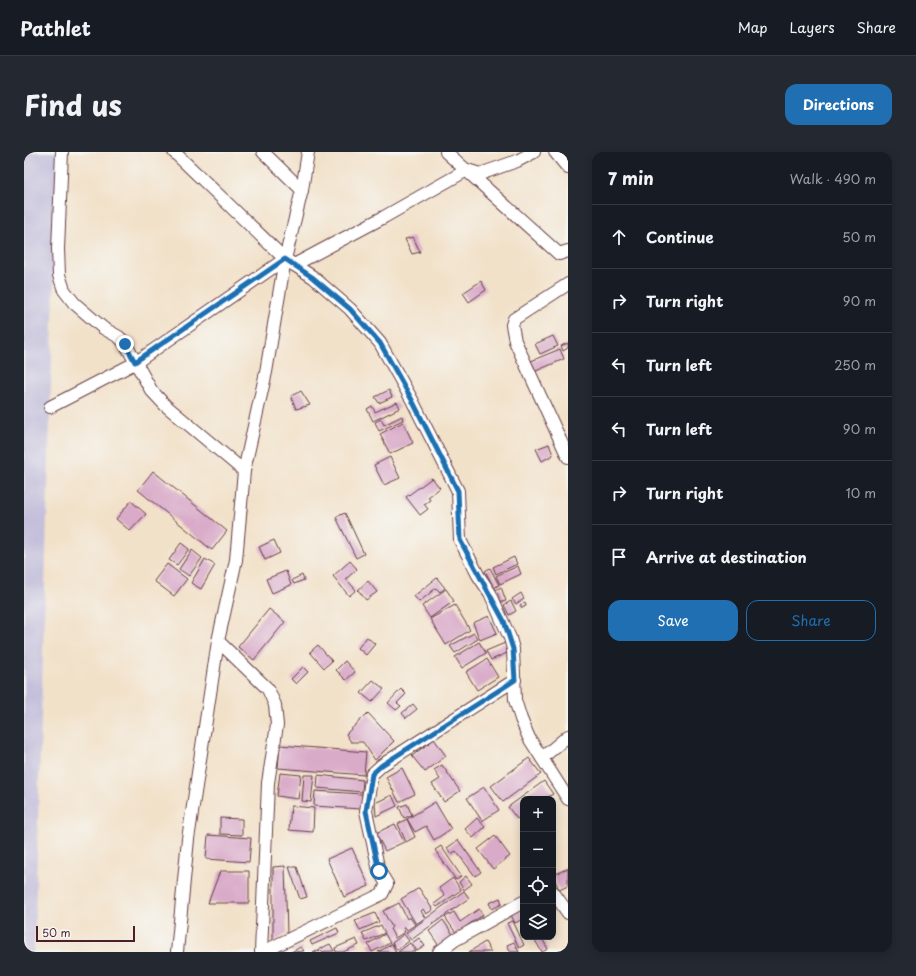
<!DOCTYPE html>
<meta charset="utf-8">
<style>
:root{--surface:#171b24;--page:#242831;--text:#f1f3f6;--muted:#9ea1a6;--line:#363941;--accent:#1f6fb2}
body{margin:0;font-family:"Playpen Sans",sans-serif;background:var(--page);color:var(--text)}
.controls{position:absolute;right:12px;bottom:12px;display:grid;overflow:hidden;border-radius:8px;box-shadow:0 2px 10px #0003}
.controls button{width:36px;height:36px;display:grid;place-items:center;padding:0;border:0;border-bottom:1px solid var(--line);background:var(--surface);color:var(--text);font:20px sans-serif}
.scale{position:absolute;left:12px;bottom:10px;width:99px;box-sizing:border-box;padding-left:4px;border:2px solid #4a1f2b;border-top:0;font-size:11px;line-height:14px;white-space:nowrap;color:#4a1f2b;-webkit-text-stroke:3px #f6f6f2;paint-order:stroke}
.stop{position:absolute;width:12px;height:12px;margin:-9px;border:3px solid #1f6fb2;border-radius:50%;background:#fff}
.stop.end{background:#1f6fb2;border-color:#fff;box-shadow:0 1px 4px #0008}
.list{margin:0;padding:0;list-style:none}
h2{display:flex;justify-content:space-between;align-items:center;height:52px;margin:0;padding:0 16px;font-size:17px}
h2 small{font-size:13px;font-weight:400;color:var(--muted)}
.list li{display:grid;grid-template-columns:26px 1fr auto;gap:12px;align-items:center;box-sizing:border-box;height:64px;padding:0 16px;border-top:1px solid var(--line)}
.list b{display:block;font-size:15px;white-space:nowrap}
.list em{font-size:13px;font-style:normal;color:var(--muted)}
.actions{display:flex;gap:8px;padding:12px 16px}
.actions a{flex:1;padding:9px 0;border:1px solid var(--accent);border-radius:12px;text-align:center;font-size:14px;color:var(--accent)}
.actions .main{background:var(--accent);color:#fff}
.icon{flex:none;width:22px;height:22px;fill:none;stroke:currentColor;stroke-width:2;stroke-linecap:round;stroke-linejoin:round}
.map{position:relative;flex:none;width:544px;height:800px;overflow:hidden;border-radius:12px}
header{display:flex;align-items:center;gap:24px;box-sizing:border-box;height:56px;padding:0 20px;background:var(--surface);border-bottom:1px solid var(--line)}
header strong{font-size:19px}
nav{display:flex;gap:22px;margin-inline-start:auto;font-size:14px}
.intro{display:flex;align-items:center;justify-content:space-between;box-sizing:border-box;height:96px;padding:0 24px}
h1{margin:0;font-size:28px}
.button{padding:10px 18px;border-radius:12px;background:var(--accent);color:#fff;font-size:14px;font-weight:700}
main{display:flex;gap:24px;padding:0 24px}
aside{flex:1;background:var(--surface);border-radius:12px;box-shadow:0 2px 10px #0003}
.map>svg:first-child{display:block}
</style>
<header>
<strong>Pathlet</strong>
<nav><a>Map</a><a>Layers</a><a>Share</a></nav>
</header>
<div class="intro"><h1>Find us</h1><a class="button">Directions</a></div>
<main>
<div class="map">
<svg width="544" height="800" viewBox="0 0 544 800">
<rect width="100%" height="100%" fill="#f6f6f2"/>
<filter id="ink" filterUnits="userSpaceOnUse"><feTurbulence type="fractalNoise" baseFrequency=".025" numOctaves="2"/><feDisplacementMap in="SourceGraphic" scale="8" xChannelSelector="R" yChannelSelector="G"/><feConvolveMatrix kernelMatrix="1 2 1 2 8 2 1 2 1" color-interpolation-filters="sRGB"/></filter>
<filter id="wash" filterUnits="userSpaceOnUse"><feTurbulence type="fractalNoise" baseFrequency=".012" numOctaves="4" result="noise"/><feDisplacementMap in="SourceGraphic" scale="16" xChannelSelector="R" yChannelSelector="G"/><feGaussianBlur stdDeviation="0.9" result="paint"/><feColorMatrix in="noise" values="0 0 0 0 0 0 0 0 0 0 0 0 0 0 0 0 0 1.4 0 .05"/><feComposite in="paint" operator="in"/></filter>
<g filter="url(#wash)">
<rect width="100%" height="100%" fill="#f2e1c9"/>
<path fill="#c4c0db" d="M 0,0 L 34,0 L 10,800 L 0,800 Z"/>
<g id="blocks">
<g fill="#d9abc9">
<path d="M 389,85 L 396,100 L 388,102 L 381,87 Z"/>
<path d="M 457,129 L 462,138 L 445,150 L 439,141 Z"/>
<path d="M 529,184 L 534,194 L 516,202 L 511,192 Z"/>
<path d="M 544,191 L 544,196 L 539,199 L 537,194 Z"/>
<path d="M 536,197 L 540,207 L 512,219 L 507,209 Z"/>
<path d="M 365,238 L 368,245 L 355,251 L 351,245 Z"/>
<path d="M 277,239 L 286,253 L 272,257 L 267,244 Z"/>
<path d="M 373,250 L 376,256 L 349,269 L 343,257 L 348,254 L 351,260 Z"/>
<path d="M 378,264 L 379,268 L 355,279 L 351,270 L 357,267 L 360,273 Z"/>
<path d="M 379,270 L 389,291 L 366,302 L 356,282 Z"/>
<path d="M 525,292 L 529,303 L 518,309 L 512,297 Z"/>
<path d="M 366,305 L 376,326 L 360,333 L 350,313 Z"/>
<path d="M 129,319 L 203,379 L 188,398 L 114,338 Z"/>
<path d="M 408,326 L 416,336 L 404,345 L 406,348 L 400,352 L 404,357 L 396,363 L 382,345 Z"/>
<path d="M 107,349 L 122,362 L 106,379 L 92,367 Z"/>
<path d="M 321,361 L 340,402 L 332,406 L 312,365 Z"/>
<path d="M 250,388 L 256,401 L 241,408 L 235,395 Z"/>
<path d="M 157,391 L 165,397 L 153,413 L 145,408 Z"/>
<path d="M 168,398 L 178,406 L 165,424 L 155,417 Z"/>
<path d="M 490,405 L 493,412 L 472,422 L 469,415 Z"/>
<path d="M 181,407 L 191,413 L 177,437 L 167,431 Z"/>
<path d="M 326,409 L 333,417 L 322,427 L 332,438 L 325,444 L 309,424 Z"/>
<path d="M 143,412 L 163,427 L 150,444 L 130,429 Z"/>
<path d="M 494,414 L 497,422 L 476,432 L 472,424 Z"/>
<path d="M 466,416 L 475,433 L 470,436 L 461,419 Z"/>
<path d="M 262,419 L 267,433 L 248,441 L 242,427 Z"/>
<path d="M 278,423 L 280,428 L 270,432 L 268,428 Z"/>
<path d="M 413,426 L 421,436 L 416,440 L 412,436 L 395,450 L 390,444 Z"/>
<path d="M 344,429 L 353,440 L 342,448 L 334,438 Z"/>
<path d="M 477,435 L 482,449 L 478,450 L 470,439 Z"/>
<path d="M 422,437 L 430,449 L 406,466 L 398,454 Z"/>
<path d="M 497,441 L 500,447 L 492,452 L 488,447 Z"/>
<path d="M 487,449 L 492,459 L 485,463 L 480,453 Z"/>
<path d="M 501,450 L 502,454 L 498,456 L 496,453 Z"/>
<path d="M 431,453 L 446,478 L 422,493 L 406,467 Z"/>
<path d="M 245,457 L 261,470 L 230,508 L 214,495 Z"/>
<path d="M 465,464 L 473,481 L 456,488 L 449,471 Z"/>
<path d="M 450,481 L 454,487 L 431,501 L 426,494 Z"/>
<path d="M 343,485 L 351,492 L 342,503 L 334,496 Z"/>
<path d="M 455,490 L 462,501 L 438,516 L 431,505 Z"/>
<path d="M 481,491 L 485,500 L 467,508 L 462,499 Z"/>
<path d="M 294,493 L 308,509 L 300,516 L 286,500 Z"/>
<path d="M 463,507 L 474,525 L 453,538 L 442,520 Z"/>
<path d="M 321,509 L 331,520 L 322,528 L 312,518 Z"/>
<path d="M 279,515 L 284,520 L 272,532 L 267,527 Z"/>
<path d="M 349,528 L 360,537 L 348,550 L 337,541 Z"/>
<path d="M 377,537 L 382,542 L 373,551 L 377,554 L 372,558 L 364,551 Z"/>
<path d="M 389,552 L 393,557 L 382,566 L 378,561 Z"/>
<path d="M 344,561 L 370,589 L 351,608 L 339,590 L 327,590 L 322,582 Z"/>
<path d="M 410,587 L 422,604 L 401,620 L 388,604 Z"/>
<path d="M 256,593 L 342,600 L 340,623 L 254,616 Z"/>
<path d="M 505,606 L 517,622 L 479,650 L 467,634 Z"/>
<path d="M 418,613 L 436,639 L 420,650 L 408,632 L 416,627 L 410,618 Z"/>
<path d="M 378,616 L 391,642 L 375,650 L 362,625 Z"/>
<path d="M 256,621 L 277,623 L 274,647 L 253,644 Z"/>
<path d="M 280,623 L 290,623 L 287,650 L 278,649 Z"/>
<path d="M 294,623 L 339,628 L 338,640 L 293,636 Z"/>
<path d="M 520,629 L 529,642 L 521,647 L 499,647 L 499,663 L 493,667 L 484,655 Z"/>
<path d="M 460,635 L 475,658 L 458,669 L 443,646 Z"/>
<path d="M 291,639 L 338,642 L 337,657 L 290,654 Z"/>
<path d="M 368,643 L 373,654 L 352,664 L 351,651 Z"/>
<path d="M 411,650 L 427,677 L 410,688 L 402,674 L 391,680 L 383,667 Z"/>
<path d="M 383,652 L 388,663 L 380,666 L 375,655 Z"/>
<path d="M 267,654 L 290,656 L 289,680 L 265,678 Z"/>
<path d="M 196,666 L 218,667 L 218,683 L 196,682 Z"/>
<path d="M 453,666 L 461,675 L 449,686 L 441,677 Z"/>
<path d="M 383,667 L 391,685 L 382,690 L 374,672 Z"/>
<path d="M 371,672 L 380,690 L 361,699 L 352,681 Z"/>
<path d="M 184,683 L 227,686 L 225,710 L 182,707 Z"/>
<path d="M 471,684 L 486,704 L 469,717 L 454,697 Z"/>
<path d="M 434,688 L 457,720 L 451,724 L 432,699 L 427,702 L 423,696 Z"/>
<path d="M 417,694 L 437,724 L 432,728 L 411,698 Z"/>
<path d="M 328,696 L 345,734 L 320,745 L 303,707 Z"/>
<path d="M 261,714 L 263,782 L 249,790 L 249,715 Z"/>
<path d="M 265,715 L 273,715 L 283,745 L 276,747 Z"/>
<path d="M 544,716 L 544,734 L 535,738 L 529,723 Z"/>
<path d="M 196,719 L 225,719 L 225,751 L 184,751 Z"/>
<path d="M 442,724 L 448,732 L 440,738 L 435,730 Z"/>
<path d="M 429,726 L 437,738 L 413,755 L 410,752 L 421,744 L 415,736 Z"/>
<path d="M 395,736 L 409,758 L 402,762 L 399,757 L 397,759 L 401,766 L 392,772 L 377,747 Z"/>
<path d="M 440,739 L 445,746 L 387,788 L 382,781 Z"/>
<path d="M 476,746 L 478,752 L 468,757 L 465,751 Z"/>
<path d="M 375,751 L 383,767 L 386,765 L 391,773 L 383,778 L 381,775 L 379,776 L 381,780 L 371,786 L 366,777 L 368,775 L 359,759 Z"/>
<path d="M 455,757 L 459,763 L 432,781 L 421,765 L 430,760 L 436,770 Z"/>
<path d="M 499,757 L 499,767 L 491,771 L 487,763 Z"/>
<path d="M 351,761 L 355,770 L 336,778 L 331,769 Z"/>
<path d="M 419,768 L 430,784 L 415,794 L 405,779 Z"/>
<path d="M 489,769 L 500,793 L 495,796 L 483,771 Z"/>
<path d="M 357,773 L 361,781 L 342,789 L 338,781 Z"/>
<path d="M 313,776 L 315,781 L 288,793 L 286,789 Z"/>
<path d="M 361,782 L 366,791 L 348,800 L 344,792 Z"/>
<path d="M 380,782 L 385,789 L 373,798 L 368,791 Z"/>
<path d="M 509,785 L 517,785 L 524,797 L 518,800 Z"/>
<path d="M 395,786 L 401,794 L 393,799 L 388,791 Z"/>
<path d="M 332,787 L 335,793 L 319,800 L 312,800 L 311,796 Z"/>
<path d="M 461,790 L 467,800 L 445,800 Z"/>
<path d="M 490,790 L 495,800 L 487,800 L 483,793 Z"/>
<path d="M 386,791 L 392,800 L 374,800 Z"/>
<path d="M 306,792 L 310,799 L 289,800 Z"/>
<path d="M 368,792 L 372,800 L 354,800 Z"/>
<path d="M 277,795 L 280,799 L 267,800 Z"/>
</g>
</g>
</g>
<g filter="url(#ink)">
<use href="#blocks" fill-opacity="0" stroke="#633c43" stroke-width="1"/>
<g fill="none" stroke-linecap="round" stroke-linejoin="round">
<defs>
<g id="street">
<path d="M 38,0 L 34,97 L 35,123 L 40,138 L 50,151 L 79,176 L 95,185 L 101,191 L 127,238 L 141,253 L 220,319"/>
<path d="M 150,0 L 261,107 L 289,125 L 326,157 L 356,191 L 388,248 L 434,339 L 436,388 L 454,423 L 466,441 L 486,486 L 489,497 L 491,548 L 497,567 L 505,586 L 544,647"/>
<path d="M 239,0 L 278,38"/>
<path d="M 422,0 L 535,102 L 544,99"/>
<path d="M 531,0 L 544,16"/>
<path d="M 270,113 L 360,65 L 443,18 L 456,22 L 493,9 L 510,0"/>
<path d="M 544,132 L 490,167 L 488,173 L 491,189 L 544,305"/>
<path d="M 26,255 L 111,211 L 261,107"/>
<path d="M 194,489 L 244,537 L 251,553 L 253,573 L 244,631 L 237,800"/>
<path d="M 518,606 L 544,584"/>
<path d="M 529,740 L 544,761"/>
<path d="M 153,800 L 164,687 L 194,489 L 212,408 L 220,319 L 242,220 L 261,107 L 278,38 L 284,0"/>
<path d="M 239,800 L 358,742 L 363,732 L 355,719 L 342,659 L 348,622 L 358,613 L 491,528"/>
<path d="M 415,800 L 431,788 L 499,750"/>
</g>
</defs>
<use href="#street" stroke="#633c43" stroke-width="14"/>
<use href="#street" stroke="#fff" stroke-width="12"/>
</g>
</g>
<g fill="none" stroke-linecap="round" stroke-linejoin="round" filter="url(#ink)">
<path stroke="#1f6fb2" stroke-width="5" d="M 101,192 L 111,210 L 261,107 L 288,125 L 326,157 L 356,191 L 388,248 L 434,339 L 436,388 L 480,469 L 489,497 L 491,528 L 358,613 L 348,622 L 342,659 L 355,719"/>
</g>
</svg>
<div class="controls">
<button>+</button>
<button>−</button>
<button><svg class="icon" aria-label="locate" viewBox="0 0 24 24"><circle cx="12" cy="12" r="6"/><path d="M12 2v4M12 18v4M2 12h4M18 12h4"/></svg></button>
<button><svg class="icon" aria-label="layers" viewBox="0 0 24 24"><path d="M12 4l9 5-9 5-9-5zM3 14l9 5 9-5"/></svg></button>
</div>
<div class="scale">50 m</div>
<div class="stop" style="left:355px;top:719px"></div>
<div class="stop end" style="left:101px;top:192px"></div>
</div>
<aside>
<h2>7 min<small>Walk · 490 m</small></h2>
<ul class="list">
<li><svg class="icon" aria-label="ahead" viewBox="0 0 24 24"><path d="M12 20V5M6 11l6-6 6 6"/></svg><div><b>Continue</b></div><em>50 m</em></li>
<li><svg class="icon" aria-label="right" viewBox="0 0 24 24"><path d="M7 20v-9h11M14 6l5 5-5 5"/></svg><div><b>Turn right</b></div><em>90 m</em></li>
<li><svg class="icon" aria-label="left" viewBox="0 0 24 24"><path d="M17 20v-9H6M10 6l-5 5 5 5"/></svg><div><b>Turn left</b></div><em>250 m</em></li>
<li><svg class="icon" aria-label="left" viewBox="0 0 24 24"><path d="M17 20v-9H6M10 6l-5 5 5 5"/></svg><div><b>Turn left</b></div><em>90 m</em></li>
<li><svg class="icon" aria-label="right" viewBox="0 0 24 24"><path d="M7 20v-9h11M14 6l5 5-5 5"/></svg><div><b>Turn right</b></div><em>10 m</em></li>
<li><svg class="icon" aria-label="arrive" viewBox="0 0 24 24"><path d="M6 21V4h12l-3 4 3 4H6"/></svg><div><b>Arrive at destination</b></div></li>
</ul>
<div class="actions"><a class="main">Save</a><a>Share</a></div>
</aside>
</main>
